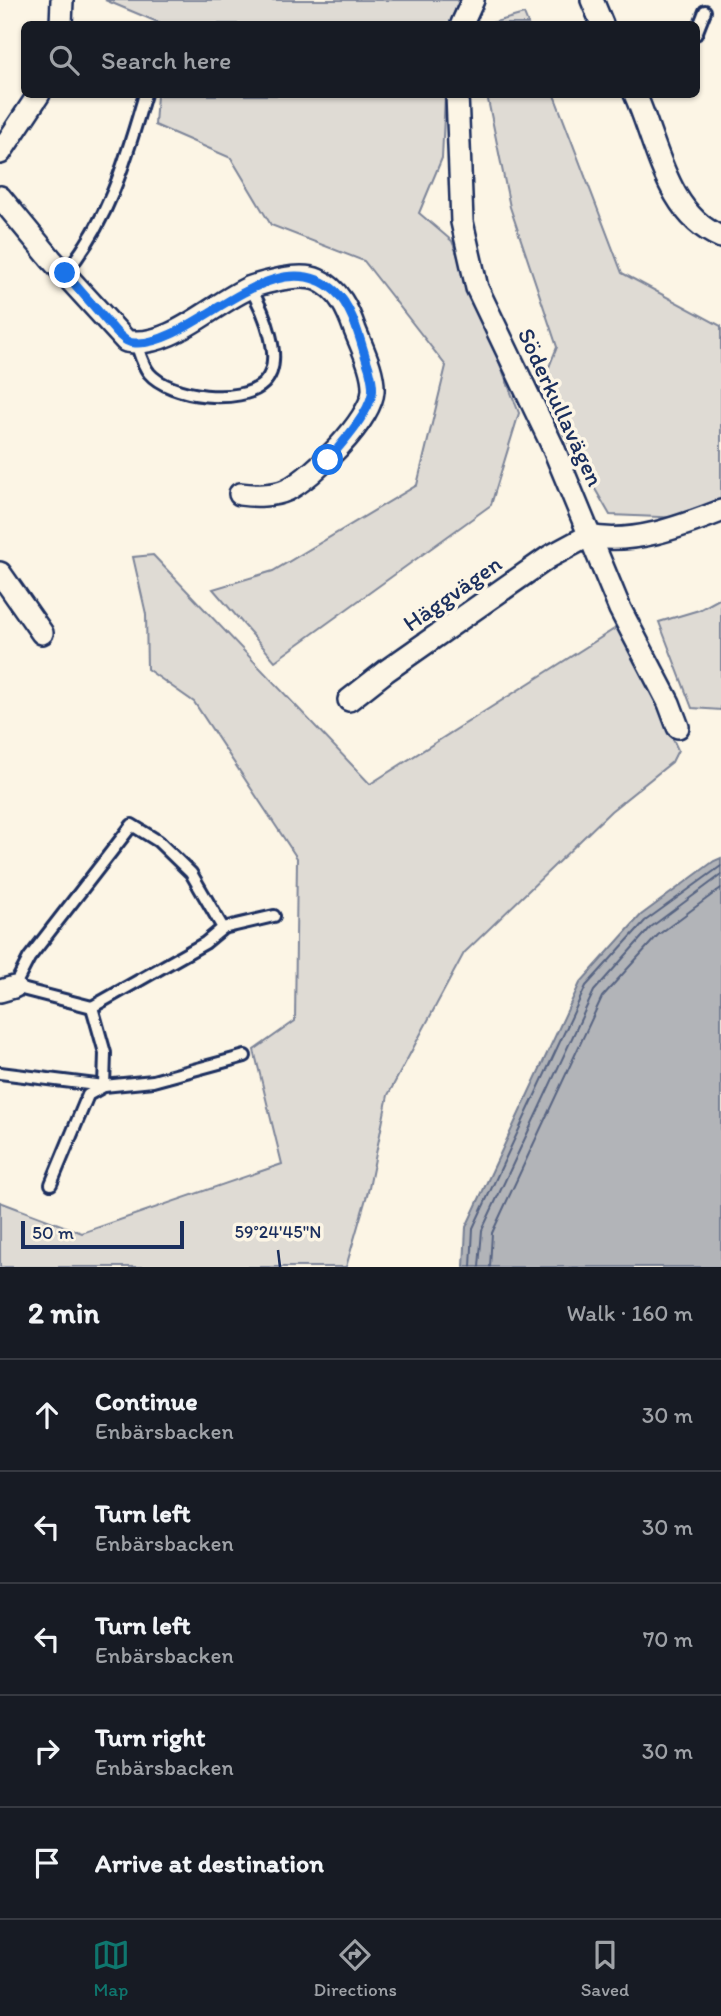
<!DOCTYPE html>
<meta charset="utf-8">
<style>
:root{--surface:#171b24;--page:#20242c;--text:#f1f3f6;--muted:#9ea1a6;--line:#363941;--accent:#0f766e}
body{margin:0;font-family:Itim,sans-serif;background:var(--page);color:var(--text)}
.scale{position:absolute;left:21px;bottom:18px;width:163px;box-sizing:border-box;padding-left:7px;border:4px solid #1b2f5e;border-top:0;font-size:19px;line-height:24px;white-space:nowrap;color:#1b2f5e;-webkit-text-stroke:5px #fcf5e5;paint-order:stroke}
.stop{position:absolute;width:21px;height:21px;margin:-16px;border:5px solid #1a73e8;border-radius:50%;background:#fff}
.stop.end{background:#1a73e8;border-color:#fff;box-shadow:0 2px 7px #0008}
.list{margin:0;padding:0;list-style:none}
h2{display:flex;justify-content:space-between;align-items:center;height:91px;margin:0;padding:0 28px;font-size:30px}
h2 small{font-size:23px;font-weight:400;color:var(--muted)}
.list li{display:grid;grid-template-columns:46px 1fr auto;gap:21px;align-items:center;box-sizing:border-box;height:112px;padding:0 28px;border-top:2px solid var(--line)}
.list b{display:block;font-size:26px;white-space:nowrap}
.list p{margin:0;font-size:23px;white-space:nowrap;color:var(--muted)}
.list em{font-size:23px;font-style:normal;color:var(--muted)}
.icon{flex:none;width:38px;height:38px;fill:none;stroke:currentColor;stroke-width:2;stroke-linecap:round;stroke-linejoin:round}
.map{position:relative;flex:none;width:721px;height:1267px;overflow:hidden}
.search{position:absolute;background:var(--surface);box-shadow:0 2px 5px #0004;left:21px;right:21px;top:21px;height:77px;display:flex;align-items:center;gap:18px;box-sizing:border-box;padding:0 24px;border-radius:10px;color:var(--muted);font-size:26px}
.sheet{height:651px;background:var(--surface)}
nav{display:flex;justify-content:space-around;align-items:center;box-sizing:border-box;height:98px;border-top:2px solid var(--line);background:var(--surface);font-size:19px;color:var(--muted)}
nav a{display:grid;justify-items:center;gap:4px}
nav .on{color:var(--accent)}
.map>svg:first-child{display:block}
</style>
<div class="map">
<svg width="721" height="1267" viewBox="0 0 721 1267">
<rect width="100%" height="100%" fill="#fcf5e5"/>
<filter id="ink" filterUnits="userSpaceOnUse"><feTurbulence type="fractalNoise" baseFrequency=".0143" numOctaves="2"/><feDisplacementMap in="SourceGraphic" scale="14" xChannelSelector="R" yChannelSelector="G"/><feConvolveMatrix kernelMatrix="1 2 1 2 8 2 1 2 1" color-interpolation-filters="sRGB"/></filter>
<g filter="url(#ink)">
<g fill="#dfdbd4" stroke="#7d8599" stroke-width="2">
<path d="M 105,0 L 459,0 L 450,24 L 162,24 Z"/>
<path d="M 524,14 L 528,24 L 488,24 Z"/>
<path d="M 157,95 L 445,95 L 442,158 L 419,213 L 452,241 L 519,413 L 491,505 L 275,661 L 213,589 L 273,571 L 417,485 L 446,366 L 364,261 L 271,225 L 231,158 L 155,125 Z"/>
<path d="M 487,95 L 554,95 L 622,273 L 721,326 L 721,500 L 684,518 L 610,515 L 539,392 L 557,347 L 510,207 Z"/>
<path d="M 153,555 L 370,784 L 616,628 L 621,627 L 678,750 L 672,762 L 611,811 L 464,953 L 388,1095 L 369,1188 L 346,1267 L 0,1267 L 0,1202 L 82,1233 L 282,1164 L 254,1050 L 295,1021 L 297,858 L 194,702 L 147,669 L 146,614 L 133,557 Z"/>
<path d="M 721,598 L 721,710 L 692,708 L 659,622 L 699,610 Z"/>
</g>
<path fill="#b2b4b8" stroke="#767f94" stroke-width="2" d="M 721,858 L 721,1267 L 464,1267 L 466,1227 L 580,983 L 641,915 L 714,861 Z"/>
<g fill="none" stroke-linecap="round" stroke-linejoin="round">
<g stroke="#576482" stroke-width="2">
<path d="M 471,1267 L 473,1228 L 586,986 L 645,921 L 721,866"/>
<path d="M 479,1267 L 482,1230 L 594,991 L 651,927 L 721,875"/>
<path d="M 490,1267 L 492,1233 L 602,997 L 658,935 L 721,888"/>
</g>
<defs>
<g id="service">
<path d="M 696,34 L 705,11"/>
<path d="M 65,273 C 109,221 126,159 145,94"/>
<path d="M 136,343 C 140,354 142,364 149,373 C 169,397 241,406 264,383 C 286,361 263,309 250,288"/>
<path d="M 223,928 L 191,873 L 158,841 L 132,825 L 29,958 L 14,987 L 92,1007 L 205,943 L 223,928 L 274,916"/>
<path d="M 0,1073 L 104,1086 L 105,1053 L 92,1007"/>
<path d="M 51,1184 L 88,1095 L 104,1086 L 153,1081 L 245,1056"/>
</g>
<g id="minor">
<path d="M 592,0 L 602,24"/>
<path d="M 61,24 L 62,0"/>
<path d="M 462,24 L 473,0"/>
<path d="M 457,94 L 462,222 L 477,288 L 553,447 L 620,609 L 669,703 L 678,727"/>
<path d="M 635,94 C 657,143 667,215 721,237"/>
<path d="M 0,153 L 39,94"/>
<path d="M 0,197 L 51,259 L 126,341 C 169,350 213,303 251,287 C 260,284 272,281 282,279 C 293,277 307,275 318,280 C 339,289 348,310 355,330 C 362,348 374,371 373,391 C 371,420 313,477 287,490 C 274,496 254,496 240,494"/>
<path d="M 0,573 L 42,633"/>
<path d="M 349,700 L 386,671 L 549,557 L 588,536 C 632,545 680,527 721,511"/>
<path d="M 0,991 L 14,987"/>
</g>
</defs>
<use href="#service" stroke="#1b2f5e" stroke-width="16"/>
<use href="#minor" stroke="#1b2f5e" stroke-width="26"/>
<use href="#service" stroke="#fcf5e5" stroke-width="10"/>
<use href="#minor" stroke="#fcf5e5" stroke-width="21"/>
</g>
</g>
<g fill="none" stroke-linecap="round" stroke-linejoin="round" filter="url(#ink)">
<path stroke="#1a73e8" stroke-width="9" d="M 65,273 L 117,333 C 123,338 127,343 135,343 C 192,347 273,237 335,291 C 354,308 361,345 369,368 C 371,376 374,386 372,394 C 368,415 342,443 328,460"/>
</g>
<path fill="none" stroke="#1b2f5e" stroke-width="2.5" d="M 278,1250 L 280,1267"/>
<g text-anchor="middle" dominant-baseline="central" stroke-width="7" stroke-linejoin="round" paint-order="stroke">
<g font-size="24" fill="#1b2f5e" stroke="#fcf5e5">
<text transform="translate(561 407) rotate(65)">Söderkullavägen</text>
<text transform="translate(452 593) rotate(-35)">Häggvägen</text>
</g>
</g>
<g font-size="18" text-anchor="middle" fill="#1b2f5e" stroke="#fcf5e5" stroke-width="7" stroke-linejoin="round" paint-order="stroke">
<text x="278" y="1238">59°24'45"N</text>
</g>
</svg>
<div class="scale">50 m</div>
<div class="stop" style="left:328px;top:460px"></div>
<div class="stop end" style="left:65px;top:273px"></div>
<div class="search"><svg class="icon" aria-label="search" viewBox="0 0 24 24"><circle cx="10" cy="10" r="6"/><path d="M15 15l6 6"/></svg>Search here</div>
</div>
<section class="sheet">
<h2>2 min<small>Walk · 160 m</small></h2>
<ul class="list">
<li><svg class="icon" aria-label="ahead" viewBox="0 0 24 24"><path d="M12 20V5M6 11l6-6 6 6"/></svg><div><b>Continue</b><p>Enbärsbacken</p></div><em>30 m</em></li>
<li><svg class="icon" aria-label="left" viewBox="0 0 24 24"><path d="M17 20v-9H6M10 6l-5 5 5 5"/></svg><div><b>Turn left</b><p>Enbärsbacken</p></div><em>30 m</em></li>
<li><svg class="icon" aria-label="left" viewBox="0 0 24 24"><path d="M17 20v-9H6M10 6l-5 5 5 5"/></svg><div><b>Turn left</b><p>Enbärsbacken</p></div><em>70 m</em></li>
<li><svg class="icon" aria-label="right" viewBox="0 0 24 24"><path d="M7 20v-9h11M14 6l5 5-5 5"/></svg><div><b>Turn right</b><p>Enbärsbacken</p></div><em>30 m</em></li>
<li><svg class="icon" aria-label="arrive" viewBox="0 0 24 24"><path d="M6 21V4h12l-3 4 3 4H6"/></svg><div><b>Arrive at destination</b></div></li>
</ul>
</section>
<nav>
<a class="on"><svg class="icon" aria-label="map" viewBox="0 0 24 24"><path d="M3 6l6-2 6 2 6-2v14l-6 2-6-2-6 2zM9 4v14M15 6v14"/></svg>Map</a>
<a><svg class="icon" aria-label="directions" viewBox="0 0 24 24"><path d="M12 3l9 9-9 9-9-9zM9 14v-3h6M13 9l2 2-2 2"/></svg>Directions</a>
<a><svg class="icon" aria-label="saved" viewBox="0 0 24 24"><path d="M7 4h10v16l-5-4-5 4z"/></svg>Saved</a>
</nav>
